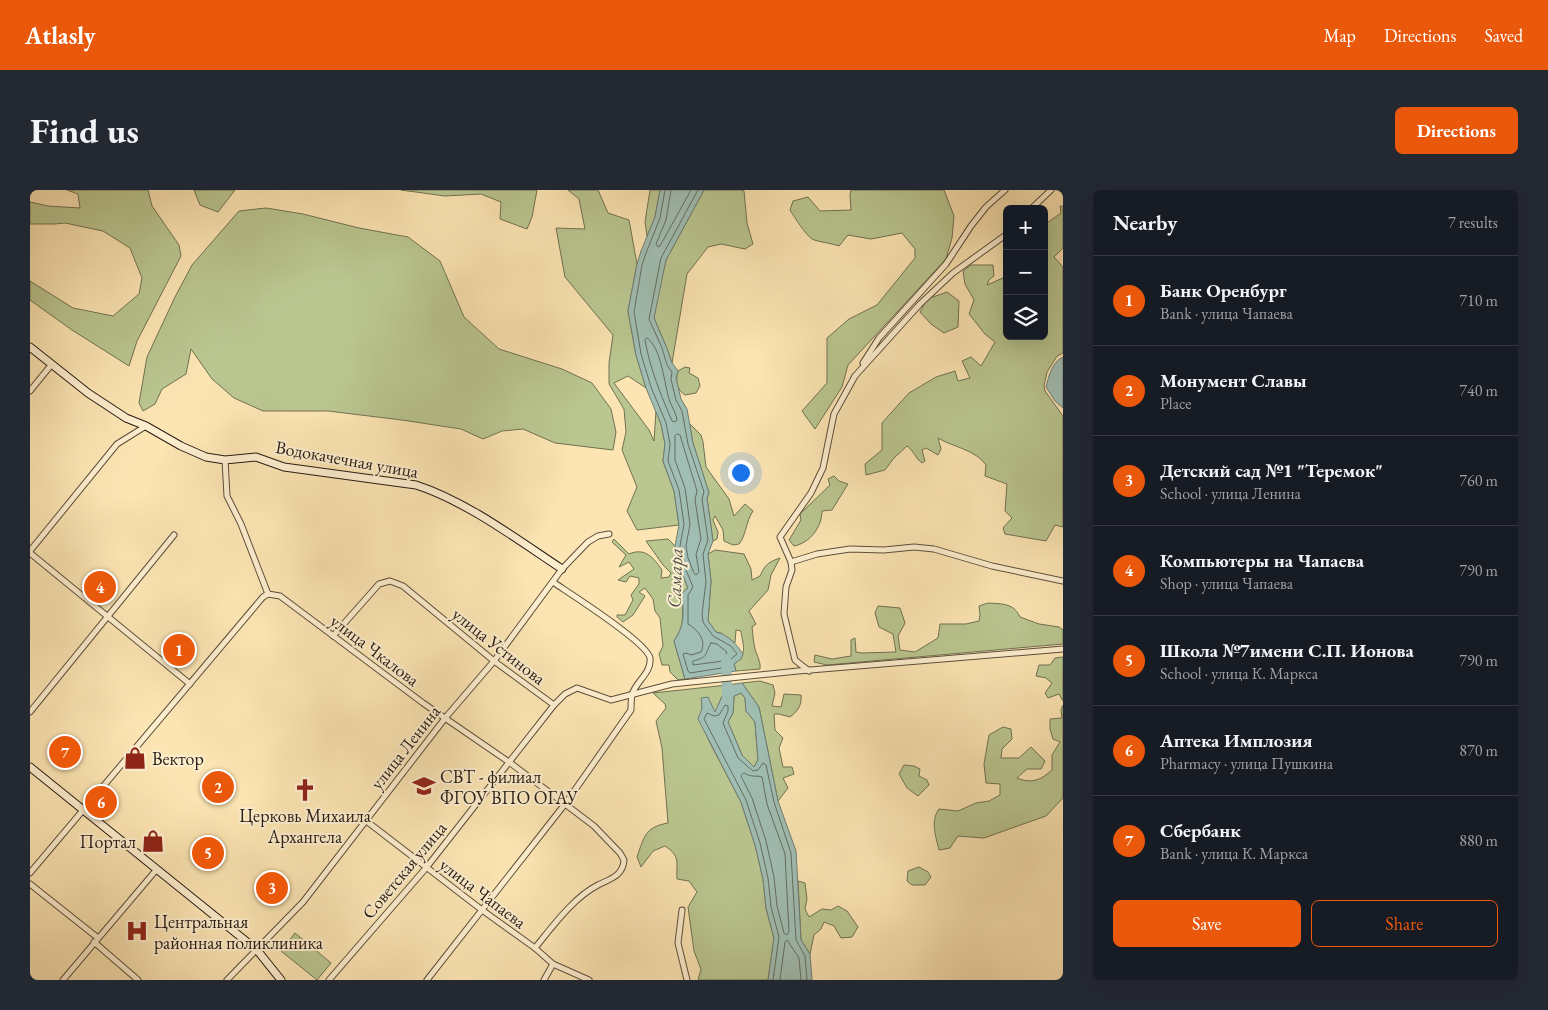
<!DOCTYPE html>
<meta charset="utf-8">
<style>
:root{--surface:#171b24;--page:#242831;--text:#f1f3f6;--muted:#9ea1a6;--line:#363941;--accent:#ea580c}
body{margin:0;font-family:"EB Garamond",serif;background:var(--page);color:var(--text)}
.controls{position:absolute;right:15px;top:15px;display:grid;overflow:hidden;border-radius:8px;box-shadow:0 5px 20px #0002}
.controls button{width:45px;height:45px;display:grid;place-items:center;padding:0;border:0;border-bottom:1px solid var(--line);background:var(--surface);color:var(--text);font:25px sans-serif}
.you{position:absolute;left:710px;top:282px;width:18px;height:18px;margin:-12px;border:4px solid #fff;border-radius:50%;background:#1a73e8;box-shadow:0 0 0 8px #1a73e833}
.badge{display:grid;place-items:center;width:32px;height:32px;border-radius:50%;background:var(--accent);color:#fff;font-size:16px;font-weight:700}
.pin{position:absolute;translate:-50% -50%;border:2px solid #fff;box-shadow:0 1px 5px #0006}
.list{margin:0;padding:0;list-style:none}
h2{display:flex;justify-content:space-between;align-items:center;height:65px;margin:0;padding:0 20px;font-size:21px}
h2 small{font-size:16px;font-weight:400;color:var(--muted)}
.list li{display:grid;grid-template-columns:32px 1fr auto;gap:15px;align-items:center;box-sizing:border-box;height:90px;padding:0 20px;border-top:1px solid var(--line)}
.list b{display:block;font-size:19px;white-space:nowrap}
.list p{margin:0;font-size:16px;white-space:nowrap;color:var(--muted)}
.list em{font-size:16px;font-style:normal;color:var(--muted)}
.actions{display:flex;gap:10px;padding:15px 20px}
.actions a{flex:1;padding:11px 0;border:1px solid var(--accent);border-radius:8px;text-align:center;font-size:18px;color:var(--accent)}
.actions .main{background:var(--accent);color:#fff}
.icon{flex:none;width:28px;height:28px;fill:none;stroke:currentColor;stroke-width:2;stroke-linecap:round;stroke-linejoin:round}
.map{position:relative;flex:none;width:1033px;height:790px;overflow:hidden;border-radius:8px}
header{display:flex;align-items:center;gap:30px;box-sizing:border-box;height:70px;padding:0 25px;background:var(--accent);color:#fff}
header strong{font-size:24px}
nav{display:flex;gap:28px;margin-inline-start:auto;font-size:18px}
.intro{display:flex;align-items:center;justify-content:space-between;box-sizing:border-box;height:120px;padding:0 30px}
h1{margin:0;font-size:35px}
.button{padding:12px 22px;border-radius:8px;background:var(--accent);color:#fff;font-size:18px;font-weight:700}
main{display:flex;gap:30px;padding:0 30px}
aside{flex:1;background:var(--surface);border-radius:8px;box-shadow:0 5px 20px #0002}
.map>svg:first-child{display:block}
</style>
<header>
<strong>Atlasly</strong>
<nav><a>Map</a><a>Directions</a><a>Saved</a></nav>
</header>
<div class="intro"><h1>Find us</h1><a class="button">Directions</a></div>
<main>
<div class="map">
<svg width="1033" height="790" viewBox="0 0 1033 790">
<rect width="100%" height="100%" fill="#fce5b3"/>
<filter id="stains"><feTurbulence type="fractalNoise" baseFrequency=".004" numOctaves="4"/><feColorMatrix values="0 0 0 0 .2 0 0 0 0 .09 0 0 0 0 .02 0 0 0 .5 -.17"/></filter>
<radialGradient id="worn" r=".72"><stop offset=".6" stop-color="#630" stop-opacity="0"/><stop offset="1" stop-color="#630" stop-opacity=".3"/></radialGradient>
<g fill="#bac690" stroke="#707152">
<path d="M 37,0 L 118,0 L 122,16 L 149,55 L 151,66 L 107,151 L 99,176 L 42,140 L 0,110 L 0,91 L 43,118 L 83,126 L 109,104 L 112,88 L 100,58 L 73,41 L 35,33 L 25,34 L 0,34 L 0,12 L 18,16 L 50,18 L 48,4 Z"/>
<path d="M 164,0 L 205,0 L 188,22 L 170,15 Z"/>
<path d="M 371,0 L 507,0 L 502,27 L 497,39 L 470,29 L 471,12 L 451,4 L 415,6 Z"/>
<path d="M 538,0 L 568,0 L 578,23 L 599,30 L 607,74 L 598,121 L 606,165 L 616,198 L 598,186 L 584,193 L 619,240 L 624,251 L 626,221 L 631,234 L 635,254 L 633,271 L 644,301 L 649,335 L 607,340 L 597,321 L 607,297 L 592,260 L 596,242 L 594,219 L 579,194 L 579,173 L 583,145 L 535,87 L 526,38 L 555,39 L 549,9 Z"/>
<path d="M 620,0 L 630,0 L 625,27 L 617,46 L 615,32 Z"/>
<path d="M 674,0 L 711,0 L 714,1 L 717,33 L 723,54 L 715,59 L 691,54 L 678,57 L 657,84 L 642,173 L 636,156 L 624,128 L 629,98 L 636,70 Z"/>
<path d="M 821,0 L 914,0 L 924,26 L 922,48 L 916,69 L 818,175 L 812,197 L 785,239 L 772,221 L 797,193 L 797,148 L 819,129 L 847,115 L 885,68 L 885,59 L 872,43 L 841,49 L 818,45 L 809,56 C 801,53 788,52 782,49 C 775,44 765,28 760,20 L 763,11 L 778,7 L 790,21 L 821,20 L 820,4 Z"/>
<path d="M 1030,16 L 1033,16 L 1033,58 L 1024,67 L 1033,77 L 1033,163 L 1027,166 L 1017,182 L 1014,196 L 1015,201 L 1033,226 L 1033,337 L 1025,335 L 1016,351 L 975,344 L 973,338 L 982,328 L 975,321 L 977,294 L 955,286 L 956,275 C 946,260 923,257 908,248 L 911,259 L 908,265 L 896,258 L 892,260 L 895,271 L 892,273 C 885,268 884,261 877,256 L 864,268 L 855,280 L 836,285 L 835,274 L 852,260 L 852,233 L 879,203 L 906,187 L 925,181 L 928,191 L 940,188 L 932,171 L 941,167 L 951,176 L 965,152 L 955,144 L 939,124 L 944,110 L 935,94 L 933,81 L 941,75 L 963,75 L 964,86 L 959,90 L 957,95 L 973,88 L 977,80 L 977,146 L 1014,146 L 1014,35 L 1031,23 Z"/>
<path d="M 236,18 L 273,24 L 329,38 L 378,47 L 410,71 L 434,127 L 469,159 L 532,179 L 562,193 L 581,219 L 586,242 L 583,260 L 525,253 L 493,239 L 472,241 L 453,249 L 431,239 L 372,230 L 298,221 L 233,221 L 204,208 L 182,189 L 161,159 L 156,184 L 132,199 L 125,214 L 113,221 L 109,213 L 117,167 L 145,107 L 162,75 L 209,21 Z"/>
<path d="M 917,102 L 929,111 L 928,137 L 914,143 L 901,134 L 890,122 L 897,109 Z"/>
<path d="M 655,177 L 660,178 L 659,183 L 668,188 L 670,196 L 666,203 L 655,205 C 647,200 645,191 648,181 Z"/>
<path d="M 659,233 L 671,245 L 673,252 L 676,277 L 699,309 L 704,326 L 715,314 L 723,321 C 716,331 716,346 709,354 L 703,355 L 694,351 L 693,340 L 685,326 L 683,330 L 688,342 L 687,349 L 683,351 L 677,308 L 679,303 L 663,253 Z"/>
<path d="M 804,286 L 809,291 L 818,294 L 802,320 L 792,321 C 792,337 780,353 764,356 L 759,350 L 771,330 L 770,324 L 800,295 L 798,289 Z"/>
<path d="M 584,349 L 599,364 C 615,357 624,368 632,380 L 631,388 L 639,387 L 641,383 L 633,375 L 616,351 L 638,349 L 645,356 L 647,371 L 658,398 L 652,403 C 652,424 656,433 644,451 L 655,489 L 648,490 L 640,482 L 639,475 L 632,475 L 629,464 L 633,456 L 630,428 L 625,421 L 623,409 L 615,398 L 609,402 L 615,406 L 603,425 L 593,432 L 587,427 L 587,425 L 595,425 L 603,410 L 601,405 L 609,394 L 609,388 L 600,386 L 596,392 L 588,390 L 604,379 L 599,372 L 589,377 L 596,365 L 582,352 Z"/>
<path d="M 685,360 L 714,364 L 721,379 L 722,390 L 730,386 C 735,375 738,372 750,368 L 741,385 L 738,400 L 719,421 L 726,434 L 722,437 C 723,444 723,451 725,459 C 727,466 731,472 730,479 L 706,481 L 704,474 C 718,464 713,456 711,441 L 706,440 L 705,453 L 691,443 L 686,442 L 678,431 L 681,391 L 678,364 Z"/>
<path d="M 958,413 C 972,414 984,413 990,427 L 1009,434 L 1029,437 L 1033,440 L 1033,454 L 797,475 L 784,472 L 785,465 L 802,469 L 821,466 L 821,450 L 825,448 L 826,462 L 832,463 L 866,462 L 863,444 L 849,437 L 845,423 L 848,416 L 870,418 L 875,433 L 868,446 L 870,460 L 885,462 L 908,448 L 910,434 L 936,434 L 949,431 L 950,425 L 949,416 Z"/>
<path d="M 1033,467 L 1033,511 L 1029,504 L 1018,508 L 1015,503 L 1022,493 L 1016,488 L 1006,486 L 1009,475 L 1020,475 L 1025,468 Z"/>
<path d="M 730,491 L 743,495 L 745,503 L 742,516 L 751,517 L 754,504 L 771,505 C 772,515 768,521 760,527 L 749,524 L 744,524 L 745,540 L 753,548 L 749,558 L 753,577 L 762,577 L 764,584 L 753,588 L 758,598 L 748,611 L 729,517 L 712,493 Z"/>
<path d="M 697,495 L 685,523 L 672,518 L 671,525 L 678,549 L 711,612 L 725,655 L 733,689 L 736,718 L 744,748 L 738,790 L 668,790 L 671,779 L 664,761 L 658,717 L 667,702 L 659,691 L 647,689 C 646,673 651,666 635,656 L 623,661 L 611,677 L 607,667 C 614,647 615,637 638,633 L 632,558 L 626,531 L 636,518 L 635,514 L 623,503 Z"/>
<path d="M 711,503 L 715,508 L 716,521 L 725,532 L 728,570 L 724,577 L 712,565 L 698,532 L 703,523 L 704,506 Z"/>
<path d="M 1033,515 L 1033,608 L 1016,626 L 982,638 L 954,648 L 928,646 L 920,658 L 909,660 C 906,647 900,631 909,619 L 928,621 L 946,613 L 959,611 L 970,605 L 970,594 L 956,593 L 954,574 L 959,545 L 973,537 L 981,539 L 982,549 L 972,559 L 971,568 L 989,568 L 1001,557 L 1015,571 L 1011,579 L 997,579 L 987,588 C 1002,594 1011,590 1022,580 L 1022,565 L 1030,552 L 1023,549 L 1020,539 L 1020,529 L 1032,528 L 1031,520 Z"/>
<path d="M 874,575 L 884,576 L 890,579 L 889,586 L 897,590 L 899,595 L 888,606 L 877,598 L 869,584 Z"/>
<path d="M 889,677 L 898,682 L 901,687 L 895,695 L 882,695 L 877,691 L 878,681 Z"/>
<path d="M 768,691 L 775,693 L 777,709 L 775,719 L 779,727 L 792,719 L 801,720 L 808,716 L 817,721 L 828,737 L 822,747 L 811,748 L 804,736 L 794,732 L 791,739 L 784,745 L 780,764 L 771,750 Z"/>
<path d="M 265,743 L 301,773 L 287,790 L 251,761 Z"/>
</g>
<g fill="#a0beb3" stroke="#707d74" fill-rule="evenodd">
<path d="M 630,0 L 674,0 L 636,70 L 624,128 L 636,156 L 642,173 L 648,181 L 646,188 L 651,209 L 657,219 L 663,253 L 679,303 L 677,308 L 683,351 L 678,364 L 681,391 L 678,431 L 686,442 C 699,445 706,454 713,464 L 711,469 L 704,474 L 706,481 L 655,489 L 644,451 C 656,433 653,423 652,403 L 658,398 L 647,371 L 645,356 L 649,335 L 644,301 L 633,271 L 635,254 L 631,234 L 616,198 L 606,165 L 598,121 L 607,74 L 611,61 L 625,27 Z"/>
<path d="M 1033,167 L 1033,218 L 1025,211 L 1016,197 C 1019,186 1022,172 1033,167 Z"/>
<path d="M 712,493 L 729,517 L 748,611 L 766,661 L 771,750 L 780,764 L 782,790 L 738,790 L 744,748 L 736,718 L 733,689 L 725,655 L 711,612 L 668,529 L 672,518 L 671,508 L 678,507 L 685,522 L 697,495 ZM 711,503 L 715,508 L 716,521 L 725,532 L 728,570 L 724,577 L 712,565 L 698,532 L 703,523 L 704,506 Z"/>
</g>
<g fill="none" stroke-linecap="round" stroke-linejoin="round">
<g stroke="#646d64" stroke-width="1">
<path d="M 635,0 L 630,28 L 616,63 L 612,75 L 604,122 L 611,164 L 621,197 L 636,233 L 640,254 L 638,271 L 649,300 L 654,334 L 650,356 L 652,370 L 663,397 L 658,405 L 658,434 C 667,439 677,450 671,462 L 661,465 L 656,463 L 653,464 L 658,481 L 660,483 L 698,477 L 700,470 L 707,464 L 701,456 L 683,446 L 673,432 L 672,424 L 676,392 L 673,364 L 678,350 L 672,309 L 674,302 L 658,254 L 652,221 L 646,210 L 641,189 L 642,182 L 637,175 L 632,158 L 619,129 L 631,68 L 668,0"/>
<path d="M 641,0 L 636,30 L 626,54 L 628,57 L 630,56 L 661,0"/>
<path d="M 617,148 C 632,158 634,195 640,212 C 643,219 646,223 647,230 L 645,232 L 642,231 C 631,205 620,179 615,150 Z"/>
<path d="M 647,244 L 650,245 L 667,301 L 665,310 L 671,349 L 666,364 L 669,382 L 666,385 L 664,383 L 658,368 L 656,356 L 660,334 L 655,298 L 645,270 L 645,246 Z"/>
<path d="M 681,453 L 687,454 L 697,462 L 693,471 L 663,475 L 663,471 C 679,467 674,465 681,453 Z"/>
<path d="M 714,583 C 722,588 727,585 732,587 L 737,614 L 755,664 L 759,742 L 757,745 L 754,743 L 747,716 L 744,687 L 736,651 L 722,608 L 711,586 Z"/>
<path d="M 743,790 L 749,747 L 741,717 L 738,688 L 730,653 L 716,610 L 674,529 L 677,523 L 684,526 L 689,525 L 695,515 L 698,516 L 698,521 L 693,533 L 708,568 L 723,581 L 728,580 L 733,573 L 736,575 L 744,612 L 761,663 L 766,750 L 775,766 L 777,790"/>
<path d="M 750,790 L 755,752 L 757,750 L 769,768 L 771,790"/>
</g>
<path stroke="#a0beb3" stroke-width="10" d="M 696,469 L 697,507"/>
<defs>
<g id="street">
<path d="M 1001,19 L 1021,0"/>
<path d="M 833,173 L 849,148 L 916,74 L 941,36 L 956,17 L 975,0"/>
<path d="M 0,201 L 22,174"/>
<path d="M 195,270 L 197,306 L 211,334 L 238,404"/>
<path d="M 0,361 L 87,254 L 116,236"/>
<path d="M 0,363 L 160,494"/>
<path d="M 761,372 L 787,364 L 820,359 L 854,360 L 884,357 L 904,359 L 962,376 L 1033,391"/>
<path d="M 238,404 L 250,406 L 393,513 L 479,572 L 535,614 L 564,636 L 590,663 L 594,670 C 593,686 580,689 568,695 C 544,707 522,737 505,758"/>
<path d="M 303,446 L 349,394 L 360,391 L 373,396 L 464,471 L 524,515"/>
<path d="M 779,481 L 765,470 L 754,424 L 756,397 L 762,380 L 761,372 L 750,347 L 781,303 L 793,278 L 804,224 L 825,186 L 890,114 L 923,83 L 977,44"/>
<path d="M 0,522 L 144,345"/>
<path d="M 335,630 L 452,720 L 505,758 L 523,774 L 559,790"/>
<path d="M 0,683 L 233,407 L 238,404"/>
<path d="M 0,694 L 68,748"/>
<path d="M 652,720 L 648,753 L 657,790"/>
<path d="M 64,752 L 108,790"/>
<path d="M 33,790 L 127,679"/>
<path d="M 197,790 L 273,712 L 416,527 L 464,471 L 532,379 L 558,352 L 568,346 L 579,344"/>
<path d="M 299,790 L 396,678 L 524,515 L 535,504 L 547,498 L 581,510 L 642,494 L 768,481 L 1033,459"/>
<path d="M 397,790 L 535,614 L 601,520 C 601,515 601,510 602,505 C 605,492 622,483 620,468 C 617,452 539,403 523,392"/>
<path d="M 514,790 L 523,774"/>
</g>
<g id="secondary">
<path d="M 0,157 L 58,203 L 96,228 L 116,236 L 151,256 L 176,267 L 195,270 L 226,267 L 254,277 L 386,295 C 436,311 488,350 532,379"/>
<path d="M 0,577 L 227,760 L 251,790"/>
</g>
</defs>
<use href="#street" stroke="#5c4e3c" stroke-width="7"/>
<use href="#secondary" stroke="#271c15" stroke-width="9"/>
<use href="#street" stroke="#fdeece" stroke-width="5"/>
<use href="#secondary" stroke="#fdeece" stroke-width="7"/>
</g>
<defs>
<symbol id="shop-bare" viewBox="-9 -9 18 18"><path d="M-5-2.5h2.3a2.7 3.5 0 0 1 5.4 0H5L5.5 6h-11ZM-1.5-2.5h3a1.5 2.3 0 0 0-3 0Z" fill="#8f2418" stroke="#fdeece" stroke-width="2.5" paint-order="stroke"/></symbol>
<symbol id="university-bare" viewBox="-9 -9 18 18"><path d="M0-5L7-2L0 1L-7-2ZM-4 1L0 2.5L4 1V4Q0 6-4 4Z" fill="#8f2418" stroke="#fdeece" stroke-width="2.5" paint-order="stroke"/></symbol>
<symbol id="church-bare" viewBox="-9 -9 18 18"><path d="M-1.2-6h2.4v3.5h3.3v2.4h-3.3V6h-2.4V-.1h-3.3v-2.4h3.3Z" fill="#8f2418" stroke="#fdeece" stroke-width="2.5" paint-order="stroke"/></symbol>
<symbol id="hospital-bare" viewBox="-9 -9 18 18"><path d="M-5-5h3v3.5h4V-5h3V5h-3V1.5h-4V5h-3Z" fill="#8f2418" stroke="#fdeece" stroke-width="2.5" paint-order="stroke"/></symbol>
</defs>
<g fill-rule="evenodd">
<use href="#shop-bare" x="89" y="552" width="32" height="32"/>
<use href="#university-bare" x="378" y="580" width="32" height="32"/>
<use href="#church-bare" x="259" y="584" width="32" height="32"/>
<use href="#shop-bare" x="107" y="635" width="32" height="32"/>
<use href="#hospital-bare" x="91" y="725" width="32" height="32"/>
</g>
<g text-anchor="middle" dominant-baseline="central" stroke-width="4" stroke-linejoin="round" paint-order="stroke">
<g font-size="18" fill="#271c15" stroke="#fdeece">
<text transform="translate(317 269) rotate(10)">Водокачечная улица</text>
<text transform="translate(469 456) rotate(38)">улица Устинова</text>
<text transform="translate(345 460) rotate(37)">улица Чкалова</text>
<text transform="translate(375 557) rotate(-52)">улица Ленина</text>
<text transform="translate(374 680) rotate(-50)">Советская улица</text>
<text transform="translate(453 703) rotate(37)">улица Чапаева</text>
</g>
<g font-size="18" fill="#271c15" stroke="#fdeece" text-anchor="start">
<text x="122" y="568">Вектор</text>
<text x="410" y="586">СВТ - филиал<tspan x="410" dy="21">ФГОУ ВПО ОГАУ</tspan></text>
<text x="275" y="625" text-anchor="middle">Церковь Михаила<tspan x="275" dy="21">Архангела</tspan></text>
<text x="106" y="651" text-anchor="end">Портал</text>
<text x="124" y="731">Центральная<tspan x="124" dy="21">районная поликлиника</tspan></text>
</g>
<g font-size="19" font-style="italic" fill="#51554c" stroke="#fdeece">
<text transform="translate(645 388) rotate(-88)">Самара</text>
</g>
</g>
<rect width="100%" height="100%" filter="url(#stains)"/>
<rect width="100%" height="100%" fill="url(#worn)"/>
</svg>
<div class="controls">
<button>+</button>
<button>−</button>
<button><svg class="icon" aria-label="layers" viewBox="0 0 24 24"><path d="M12 4l9 5-9 5-9-5zM3 14l9 5 9-5"/></svg></button>
</div>
<div class="you"></div>
<div class="pin badge" style="left:149px;top:460px">1</div>
<div class="pin badge" style="left:188px;top:597px">2</div>
<div class="pin badge" style="left:242px;top:698px">3</div>
<div class="pin badge" style="left:70px;top:397px">4</div>
<div class="pin badge" style="left:178px;top:663px">5</div>
<div class="pin badge" style="left:71px;top:612px">6</div>
<div class="pin badge" style="left:35px;top:562px">7</div>
</div>
<aside>
<h2>Nearby<small>7 results</small></h2>
<ul class="list">
<li><span class="badge">1</span><div><b>Банк Оренбург</b><p>Bank · улица Чапаева</p></div><em>710 m</em></li>
<li><span class="badge">2</span><div><b>Монумент Славы</b><p>Place</p></div><em>740 m</em></li>
<li><span class="badge">3</span><div><b>Детский сад №1 &quot;Теремок&quot;</b><p>School · улица Ленина</p></div><em>760 m</em></li>
<li><span class="badge">4</span><div><b>Компьютеры на Чапаева</b><p>Shop · улица Чапаева</p></div><em>790 m</em></li>
<li><span class="badge">5</span><div><b>Школа №7имени С.П. Ионова</b><p>School · улица К. Маркса</p></div><em>790 m</em></li>
<li><span class="badge">6</span><div><b>Аптека Имплозия</b><p>Pharmacy · улица Пушкина</p></div><em>870 m</em></li>
<li><span class="badge">7</span><div><b>Сбербанк</b><p>Bank · улица К. Маркса</p></div><em>880 m</em></li>
</ul>
<div class="actions"><a class="main">Save</a><a>Share</a></div>
</aside>
</main>
